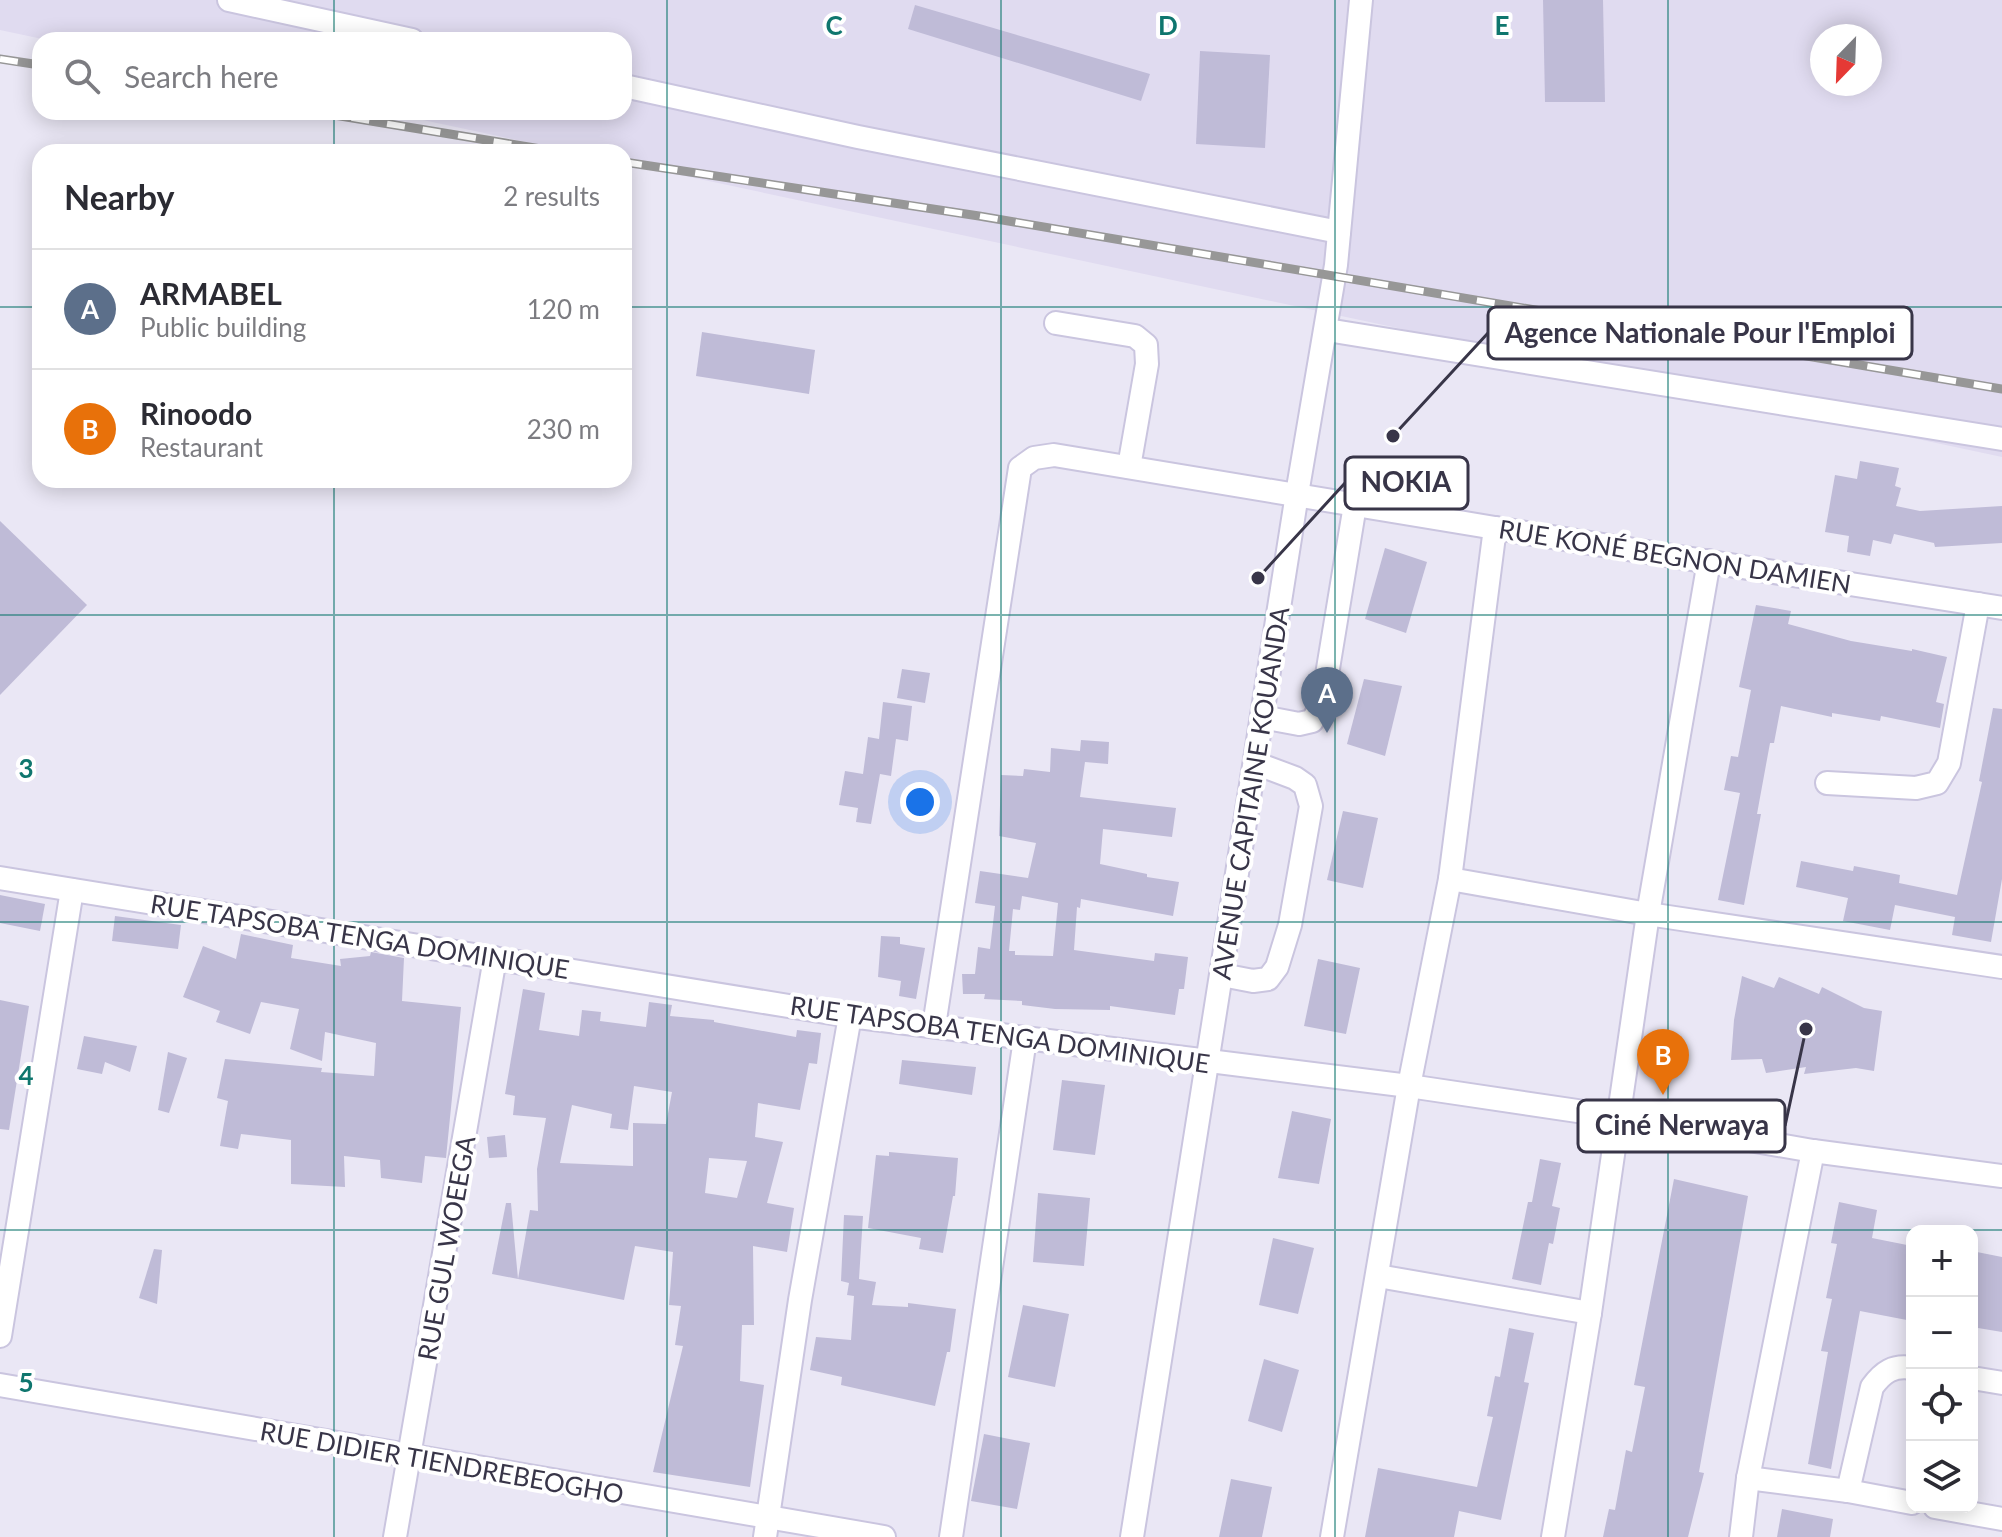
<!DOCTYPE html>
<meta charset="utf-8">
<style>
:root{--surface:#fff;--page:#f2f2f3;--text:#2b2b33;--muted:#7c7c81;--line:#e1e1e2;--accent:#ea580c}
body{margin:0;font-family:Lato,sans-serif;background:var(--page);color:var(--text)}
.controls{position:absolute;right:24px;bottom:24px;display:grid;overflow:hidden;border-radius:16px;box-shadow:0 4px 20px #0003}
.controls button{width:72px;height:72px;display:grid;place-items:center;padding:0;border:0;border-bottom:2px solid var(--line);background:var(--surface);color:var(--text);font:40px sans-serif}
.compass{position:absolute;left:1810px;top:24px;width:72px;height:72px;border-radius:50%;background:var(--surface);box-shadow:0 4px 20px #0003;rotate:203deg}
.you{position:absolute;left:920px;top:802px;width:28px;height:28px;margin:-20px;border:6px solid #fff;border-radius:50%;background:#1a73e8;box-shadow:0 0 0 12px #1a73e833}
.badge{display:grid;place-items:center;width:52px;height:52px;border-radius:50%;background:var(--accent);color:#fff;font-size:26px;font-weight:700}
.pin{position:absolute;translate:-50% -66px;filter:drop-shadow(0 2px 4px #0008)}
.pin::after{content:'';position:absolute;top:42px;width:28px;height:24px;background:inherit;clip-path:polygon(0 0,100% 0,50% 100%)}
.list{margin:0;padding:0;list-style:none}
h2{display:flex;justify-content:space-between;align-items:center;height:104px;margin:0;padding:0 32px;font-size:34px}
h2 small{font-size:26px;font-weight:400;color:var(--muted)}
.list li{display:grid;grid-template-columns:52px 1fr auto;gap:24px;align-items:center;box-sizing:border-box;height:120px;padding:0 32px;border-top:2px solid var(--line)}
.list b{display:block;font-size:30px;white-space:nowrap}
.list p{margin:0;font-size:26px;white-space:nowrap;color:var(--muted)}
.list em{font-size:26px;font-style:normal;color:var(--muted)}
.icon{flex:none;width:44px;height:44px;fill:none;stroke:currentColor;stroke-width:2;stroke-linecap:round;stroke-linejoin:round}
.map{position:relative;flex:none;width:2002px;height:1537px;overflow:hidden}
.search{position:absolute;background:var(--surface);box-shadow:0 4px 20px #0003;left:32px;top:32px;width:600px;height:88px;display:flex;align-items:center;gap:20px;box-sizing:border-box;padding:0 28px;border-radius:24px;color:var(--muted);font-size:30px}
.panel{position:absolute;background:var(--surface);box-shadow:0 4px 20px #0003;left:32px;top:144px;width:600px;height:344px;border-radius:24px}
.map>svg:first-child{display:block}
</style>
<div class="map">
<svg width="2002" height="1537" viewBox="0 0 2002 1537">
<rect width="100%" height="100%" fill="#eae7f5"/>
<path fill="#e0dbf0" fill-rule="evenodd" d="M 0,0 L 2002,0 L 2002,457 L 624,163 L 624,152 L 573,152 L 385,112 L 624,112 L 624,40 L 47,40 L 0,30 ZM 1822,36 L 1870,36 L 1870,84 L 1822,84 Z"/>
<g fill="#bfbbd7" fill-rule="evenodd">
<path d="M 1543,0 L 1603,0 L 1605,102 L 1545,102 Z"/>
<path d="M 915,5 L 1150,74 L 1141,101 L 908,29 Z"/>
<path d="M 1200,51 L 1270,55 L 1265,148 L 1196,144 Z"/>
<path d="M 702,332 L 815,350 L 809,394 L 696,376 Z"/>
<path d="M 1860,461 L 1899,468 L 1895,486 L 1901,488 L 1896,506 L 1920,511 L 2002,506 L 2002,543 L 1935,547 L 1934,543 L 1894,534 L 1891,544 L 1873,540 L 1870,556 L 1847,552 L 1849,536 L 1825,532 L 1835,475 L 1857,479 Z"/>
<path d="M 0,521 L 87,605 L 0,695 Z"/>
<path d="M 1385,548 L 1427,562 L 1406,633 L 1365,619 Z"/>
<path d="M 1756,605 L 1791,611 L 1788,624 L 1851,641 L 1912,651 L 1912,649 L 1947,657 L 1936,702 L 1944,704 L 1940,728 L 1881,716 L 1880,721 L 1832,713 L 1832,717 L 1781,706 L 1774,743 L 1770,743 L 1757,814 L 1761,814 L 1744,905 L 1718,900 L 1740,793 L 1724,790 L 1731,756 L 1738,757 L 1751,690 L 1739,687 Z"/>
<path d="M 902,669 L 930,673 L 925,703 L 897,698 Z"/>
<path d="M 1364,679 L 1402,686 L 1385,756 L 1347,744 Z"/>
<path d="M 883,702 L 912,706 L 908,741 L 896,739 L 891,776 L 880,774 L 871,824 L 856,822 L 858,808 L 839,805 L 845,771 L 863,774 L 868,737 L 879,739 Z"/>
<path d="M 1993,708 L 2002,709 L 2002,879 L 1991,942 L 1952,935 L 1955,917 L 1895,905 L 1890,930 L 1843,921 L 1848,898 L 1796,887 L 1801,861 L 1853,871 L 1854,866 L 1900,875 L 1899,883 L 1957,895 L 1982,782 L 1979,781 Z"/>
<path d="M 1081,740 L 1109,742 L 1108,764 L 1085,762 L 1080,797 L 1176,808 L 1172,837 L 1103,829 L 1100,864 L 1147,874 L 1147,877 L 1179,882 L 1173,916 L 1081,899 L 1080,908 L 1077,907 L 1074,950 L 1154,961 L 1155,953 L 1188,957 L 1184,989 L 1179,989 L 1175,1015 L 1110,1006 L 1110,1010 L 1055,1009 L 1022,1005 L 1022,1001 L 984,999 L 985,994 L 963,994 L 962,974 L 975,974 L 978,947 L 990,949 L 995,906 L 975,903 L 980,871 L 1028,878 L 1036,843 L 999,836 L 1001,775 L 1023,776 L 1024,769 L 1050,772 L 1051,748 L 1080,751 ZM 1022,896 L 1058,903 L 1053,956 L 1015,955 L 1015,951 L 1009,951 L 1013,909 L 1020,910 Z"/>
<path d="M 1343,811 L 1378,818 L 1363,888 L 1327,880 Z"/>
<path d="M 0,895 L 45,904 L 40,931 L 0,923 Z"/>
<path d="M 115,916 L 181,925 L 178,949 L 112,941 Z"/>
<path d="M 241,934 L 293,945 L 291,958 L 341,966 L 340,959 L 370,956 L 371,952 L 404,958 L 402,1001 L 461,1007 L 446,1158 L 425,1156 L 422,1183 L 381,1178 L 380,1160 L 344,1156 L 345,1187 L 291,1184 L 291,1140 L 241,1134 L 238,1149 L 220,1146 L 228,1101 L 217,1098 L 225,1059 L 322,1068 L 321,1072 L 374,1076 L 376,1043 L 325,1032 L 322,1061 L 290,1049 L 299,1009 L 261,1002 L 250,1034 L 216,1022 L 220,1011 L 183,997 L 203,946 L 236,959 Z"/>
<path d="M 881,936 L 900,937 L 900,944 L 925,948 L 916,999 L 899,996 L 901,981 L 878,977 Z"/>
<path d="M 1318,959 L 1360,968 L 1346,1034 L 1304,1026 Z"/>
<path d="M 1742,976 L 1774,988 L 1779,977 L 1819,994 L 1822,987 L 1864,1008 L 1882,1011 L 1874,1071 L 1856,1068 L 1804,1074 L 1806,1067 L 1766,1073 L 1762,1059 L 1731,1060 L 1734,1020 Z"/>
<path d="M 523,989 L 545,993 L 539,1030 L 579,1036 L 582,1010 L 601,1012 L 600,1021 L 646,1027 L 649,1002 L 672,1005 L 670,1016 L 714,1020 L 714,1022 L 796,1037 L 797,1030 L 821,1033 L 817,1064 L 809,1063 L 800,1110 L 758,1103 L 755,1137 L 783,1142 L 767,1203 L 794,1208 L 787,1252 L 753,1246 L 754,1325 L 742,1325 L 740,1381 L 764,1385 L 750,1487 L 653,1472 L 683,1346 L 675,1345 L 681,1306 L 669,1305 L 673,1252 L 635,1246 L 624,1300 L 518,1279 L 530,1210 L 538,1211 L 537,1169 L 546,1118 L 513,1115 L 515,1096 L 505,1094 ZM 634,1086 L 672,1092 L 666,1124 L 633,1123 L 633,1166 L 560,1163 L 572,1105 L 612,1114 L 610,1128 L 628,1130 ZM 709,1158 L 747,1161 L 737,1198 L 705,1193 Z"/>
<path d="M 0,1000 L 29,1006 L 9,1130 L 0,1129 Z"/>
<path d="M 84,1036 L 137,1046 L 130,1072 L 105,1062 L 102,1074 L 77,1069 Z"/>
<path d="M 168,1052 L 187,1058 L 169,1113 L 158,1110 Z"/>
<path d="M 902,1060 L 976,1067 L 972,1095 L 899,1084 Z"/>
<path d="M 1062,1080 L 1105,1085 L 1095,1155 L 1053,1150 Z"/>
<path d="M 1292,1111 L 1331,1119 L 1319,1184 L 1278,1178 Z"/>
<path d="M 505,1135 L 507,1157 L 489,1158 L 487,1137 Z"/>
<path d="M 889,1152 L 958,1158 L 955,1196 L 953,1196 L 943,1253 L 919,1249 L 921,1238 L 868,1228 L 876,1155 L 889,1156 Z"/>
<path d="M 1540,1159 L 1561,1163 L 1552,1206 L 1560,1208 L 1553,1244 L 1549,1243 L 1541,1285 L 1512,1279 L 1528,1202 L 1532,1202 Z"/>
<path d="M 1674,1179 L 1748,1196 L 1699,1472 L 1704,1473 L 1688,1537 L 1603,1537 L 1609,1509 L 1615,1510 L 1626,1450 L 1632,1452 L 1645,1387 L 1634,1385 Z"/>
<path d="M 1038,1193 L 1090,1198 L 1084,1266 L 1033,1262 Z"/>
<path d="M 1839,1202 L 1877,1210 L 1872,1238 L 1912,1246 L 1912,1321 L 1860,1311 L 1831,1469 L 1808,1464 L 1828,1352 L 1821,1351 L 1832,1299 L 1826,1298 L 1837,1244 L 1831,1243 Z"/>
<path d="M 506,1203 L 511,1203 L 518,1279 L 492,1274 Z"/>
<path d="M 844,1215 L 863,1216 L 859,1279 L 876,1282 L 872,1305 L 908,1307 L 908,1303 L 956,1309 L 950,1352 L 947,1352 L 935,1406 L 841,1385 L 842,1377 L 810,1370 L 816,1337 L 851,1340 L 854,1296 L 847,1295 L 849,1283 L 841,1281 Z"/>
<path d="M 1273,1238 L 1314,1248 L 1298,1314 L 1259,1305 Z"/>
<path d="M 154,1249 L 162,1250 L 157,1304 L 139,1298 Z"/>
<path d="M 1972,1251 L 2002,1257 L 2002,1332 L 1972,1327 Z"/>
<path d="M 1023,1305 L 1069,1314 L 1055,1387 L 1008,1377 Z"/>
<path d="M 1509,1328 L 1534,1333 L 1524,1382 L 1529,1383 L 1501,1520 L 1459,1511 L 1454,1537 L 1365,1537 L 1378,1468 L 1477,1487 L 1493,1417 L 1487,1416 L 1495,1376 L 1500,1377 Z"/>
<path d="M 1264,1359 L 1299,1370 L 1282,1432 L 1248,1421 Z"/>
<path d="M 984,1434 L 1030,1443 L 1017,1509 L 971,1501 Z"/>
<path d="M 1231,1479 L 1272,1487 L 1262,1537 L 1219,1537 Z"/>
<path d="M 1782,1509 L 1833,1519 L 1830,1537 L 1777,1537 Z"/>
</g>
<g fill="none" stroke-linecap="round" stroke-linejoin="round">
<defs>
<g id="minor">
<path d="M 229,0 L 412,40"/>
<path d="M 624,86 L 858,137 L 1339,232"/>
<path d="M 1056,323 L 1135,336 L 1146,345 L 1147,364 L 1129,467"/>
<path d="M 1327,330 L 2002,439"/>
<path d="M 1262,717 L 1299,724 L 1312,721 L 1322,705 L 1355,505"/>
<path d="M 1827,783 L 1916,788 L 1937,783 L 1949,763 L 1978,604"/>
<path d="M 0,878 L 850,1016 L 1409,1086 L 1618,1117 L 1813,1151 L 2002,1176"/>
<path d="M 1450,879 L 1648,914 L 2002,967"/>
<path d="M 1222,975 L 1253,981 L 1268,979 L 1277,967 L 1290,925 L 1311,806 L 1305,785 L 1295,778 L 1255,763"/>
<path d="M 934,1026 L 1020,468 L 1034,458 L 1054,455 L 1495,528 L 2002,608"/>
<path d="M 1378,1276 L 1590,1313"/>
<path d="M 0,1336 L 72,890"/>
<path d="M 1972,1378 L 2002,1383"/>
<path d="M 0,1385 L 884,1537"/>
<path d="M 1748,1478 L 1848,1491 L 1912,1503"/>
<path d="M 1848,1491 L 1872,1387 C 1883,1372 1893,1365 1912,1368"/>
<path d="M 1935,1507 L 2002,1519"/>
<path d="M 395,1537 L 495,958"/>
<path d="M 765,1537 L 800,1300 L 850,1016"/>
<path d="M 951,1537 L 1025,1039"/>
<path d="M 1132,1537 L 1297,494 L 1336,265 L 1361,0"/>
<path d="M 1332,1537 L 1409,1086 L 1450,879 L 1495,528"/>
<path d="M 1553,1537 L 1590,1313 L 1648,914 L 1709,561"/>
<path d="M 1741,1537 L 1748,1478 L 1813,1151"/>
</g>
</defs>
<use href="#minor" stroke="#cac5df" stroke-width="26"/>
<use href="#minor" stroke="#fff" stroke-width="22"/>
<defs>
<g id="rail">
<path d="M 0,59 L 40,65"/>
<path d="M 316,112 L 559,152"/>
<path d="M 624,162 L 979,216 L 2002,389"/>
</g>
</defs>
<use href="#rail" stroke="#979797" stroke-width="9"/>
<use href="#rail" stroke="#fff" stroke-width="6" stroke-dasharray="18" stroke-linecap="butt"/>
</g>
<path fill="none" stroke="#0f766e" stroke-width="2" stroke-opacity="0.55" d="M 334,0 L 334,40M 667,0 L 667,1537M 1001,0 L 1001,1537M 1335,0 L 1335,1537M 1668,0 L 1668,1537M 334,112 L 334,152M 0,307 L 40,307M 624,307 L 2002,307M 334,480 L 334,1537M 0,615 L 2002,615M 0,922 L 2002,922M 0,1230 L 2002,1230"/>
<g text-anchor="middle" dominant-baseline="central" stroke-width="8" stroke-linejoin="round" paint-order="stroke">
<g font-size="26" fill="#383548" stroke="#fff">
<text transform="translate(1675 556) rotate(9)">RUE KONÉ BEGNON DAMIEN</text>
<text transform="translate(1250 793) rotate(-81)">AVENUE CAPITAINE KOUANDA</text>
<text transform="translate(360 936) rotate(9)">RUE TAPSOBA TENGA DOMINIQUE</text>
<text transform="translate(1000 1034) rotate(8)">RUE TAPSOBA TENGA DOMINIQUE</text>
<text transform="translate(446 1248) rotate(-80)">RUE GUL WOEEGA</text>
<text transform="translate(442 1462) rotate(10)">RUE DIDIER TIENDREBEOGHO</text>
</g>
</g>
<g font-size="26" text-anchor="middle" font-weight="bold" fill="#0f766e" stroke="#fff" stroke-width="8" stroke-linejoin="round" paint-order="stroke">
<text x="834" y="35">C</text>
<text x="1168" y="35">D</text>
<text x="1502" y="35">E</text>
<text x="26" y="778">3</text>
<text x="26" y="1085">4</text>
<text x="26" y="1392">5</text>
</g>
<path fill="none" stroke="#383548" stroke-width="3" d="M1393 436L1488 333M1258 578L1345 483M1806 1029L1785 1126"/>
<g fill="#383548" stroke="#fff" stroke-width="3">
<circle cx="1393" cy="436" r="8"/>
<circle cx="1258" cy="578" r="8"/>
<circle cx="1806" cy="1029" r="8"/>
</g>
<g fill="#fff" stroke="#383548" stroke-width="3">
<rect x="1488" y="307" width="424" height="52" rx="8"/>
<rect x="1345" y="457" width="123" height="52" rx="8"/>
<rect x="1578" y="1100" width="207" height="52" rx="8"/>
</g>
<g font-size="28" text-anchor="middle" font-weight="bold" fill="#383548">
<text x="1700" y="343">Agence Nationale Pour l'Emploi</text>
<text x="1406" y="492">NOKIA</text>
<text x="1682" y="1135">Ciné Nerwaya</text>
</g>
</svg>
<div class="controls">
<button>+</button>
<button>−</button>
<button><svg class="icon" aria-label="locate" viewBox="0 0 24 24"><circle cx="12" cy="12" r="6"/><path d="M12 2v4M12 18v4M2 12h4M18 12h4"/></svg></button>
<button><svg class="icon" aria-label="layers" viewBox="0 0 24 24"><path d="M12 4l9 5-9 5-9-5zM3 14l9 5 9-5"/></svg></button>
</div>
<svg class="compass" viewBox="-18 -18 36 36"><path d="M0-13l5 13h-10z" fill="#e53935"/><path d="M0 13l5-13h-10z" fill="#7c7c81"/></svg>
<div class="you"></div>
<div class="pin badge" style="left:1327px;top:733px;background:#5c6f8a">A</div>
<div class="pin badge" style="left:1663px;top:1095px;background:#e8710a">B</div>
<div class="search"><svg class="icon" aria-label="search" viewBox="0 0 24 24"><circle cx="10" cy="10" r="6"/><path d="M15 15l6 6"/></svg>Search here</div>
<section class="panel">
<h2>Nearby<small>2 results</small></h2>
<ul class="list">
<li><span class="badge" style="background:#5c6f8a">A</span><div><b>ARMABEL</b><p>Public building</p></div><em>120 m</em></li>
<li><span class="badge" style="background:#e8710a">B</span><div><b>Rinoodo</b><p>Restaurant</p></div><em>230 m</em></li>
</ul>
</section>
</div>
